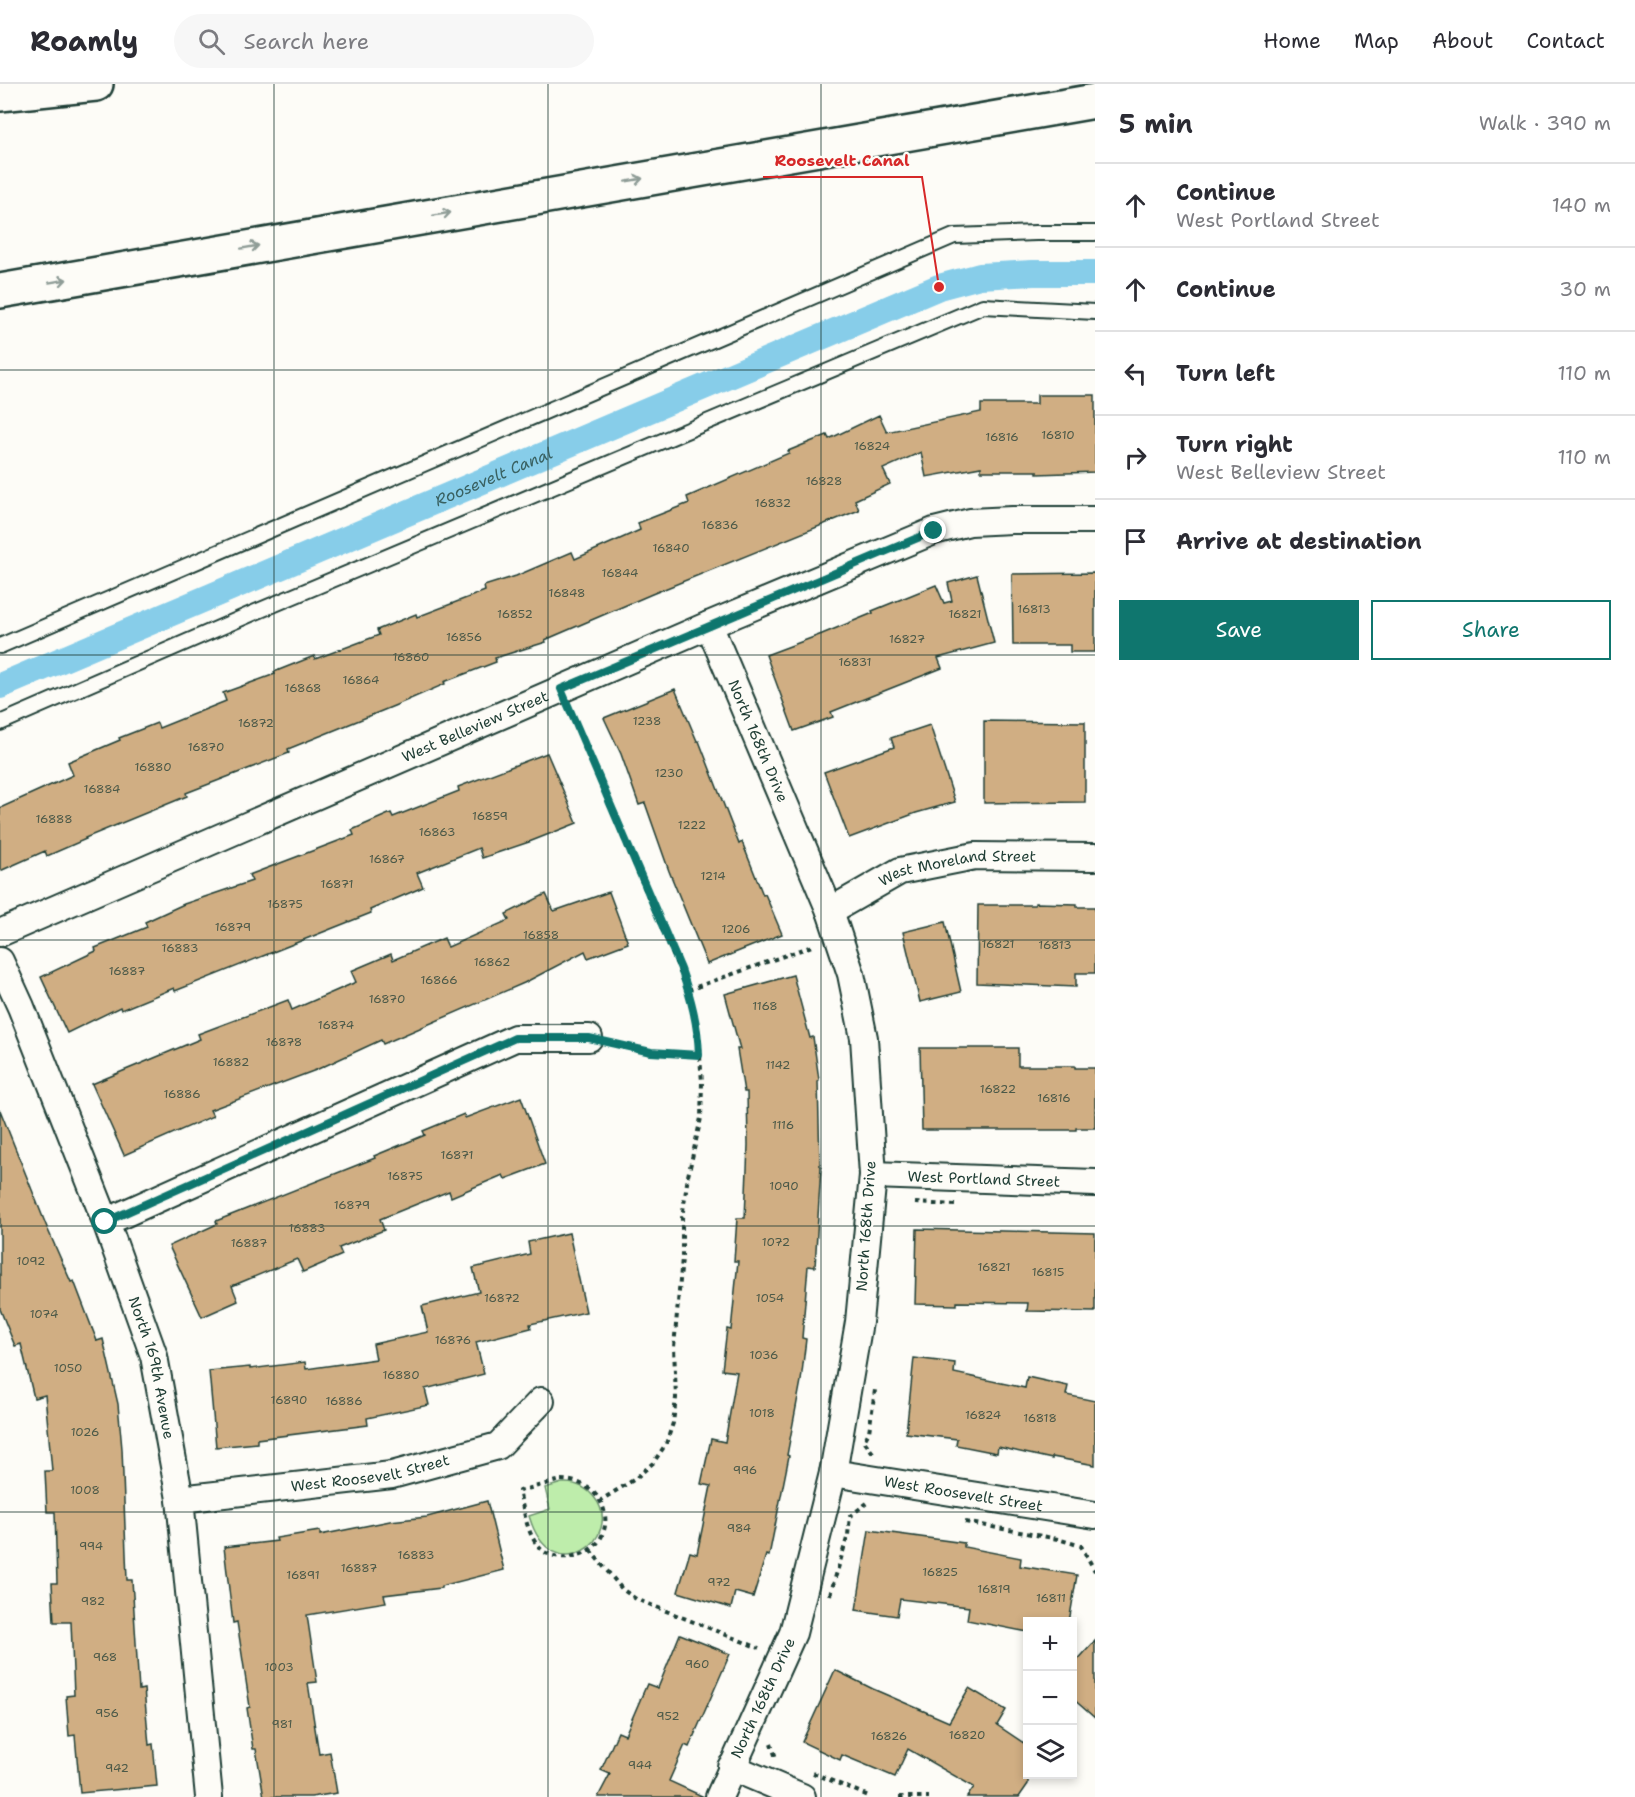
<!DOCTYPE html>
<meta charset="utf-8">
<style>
:root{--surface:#fff;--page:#f7f7f7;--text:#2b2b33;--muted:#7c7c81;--line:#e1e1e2;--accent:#0f766e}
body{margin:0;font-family:"Shantell Sans",sans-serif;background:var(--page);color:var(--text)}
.controls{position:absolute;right:18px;bottom:18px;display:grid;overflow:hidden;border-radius:0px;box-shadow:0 3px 9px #0003}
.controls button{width:54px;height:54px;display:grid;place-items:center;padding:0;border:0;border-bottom:2px solid var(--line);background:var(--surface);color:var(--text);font:30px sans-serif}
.stop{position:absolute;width:18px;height:18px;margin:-14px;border:4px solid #0f766e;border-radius:50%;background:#fff}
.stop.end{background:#0f766e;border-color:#fff;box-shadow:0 2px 6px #0008}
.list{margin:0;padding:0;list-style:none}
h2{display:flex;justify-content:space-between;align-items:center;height:78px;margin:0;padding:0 24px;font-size:26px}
h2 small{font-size:20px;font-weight:400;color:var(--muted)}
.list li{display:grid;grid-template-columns:39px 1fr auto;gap:18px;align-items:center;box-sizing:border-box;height:84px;padding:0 24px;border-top:2px solid var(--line)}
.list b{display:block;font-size:22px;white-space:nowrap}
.list p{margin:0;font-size:20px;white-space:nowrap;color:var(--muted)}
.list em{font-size:20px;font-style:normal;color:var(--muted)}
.actions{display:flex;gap:12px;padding:18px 24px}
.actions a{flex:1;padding:14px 0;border:2px solid var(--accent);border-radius:0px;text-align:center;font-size:21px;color:var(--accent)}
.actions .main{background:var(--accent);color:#fff}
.icon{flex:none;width:33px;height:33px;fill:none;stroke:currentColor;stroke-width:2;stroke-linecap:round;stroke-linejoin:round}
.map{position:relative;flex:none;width:1095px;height:1713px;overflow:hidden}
header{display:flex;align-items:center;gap:36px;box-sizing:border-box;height:84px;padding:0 30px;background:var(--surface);border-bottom:2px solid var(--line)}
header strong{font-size:28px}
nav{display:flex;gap:33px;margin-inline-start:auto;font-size:21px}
.search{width:420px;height:54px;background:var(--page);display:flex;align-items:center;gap:15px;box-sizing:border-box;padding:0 21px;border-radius:33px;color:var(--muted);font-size:22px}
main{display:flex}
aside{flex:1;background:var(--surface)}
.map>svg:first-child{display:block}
</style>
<header>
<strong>Roamly</strong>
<div class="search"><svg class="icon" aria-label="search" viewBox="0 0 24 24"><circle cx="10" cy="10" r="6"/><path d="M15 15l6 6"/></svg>Search here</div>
<nav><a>Home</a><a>Map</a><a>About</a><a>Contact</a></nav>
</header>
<main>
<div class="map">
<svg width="1095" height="1713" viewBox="0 0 1095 1713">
<rect width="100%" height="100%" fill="#fdfcf7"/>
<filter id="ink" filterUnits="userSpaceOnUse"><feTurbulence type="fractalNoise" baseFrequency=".0167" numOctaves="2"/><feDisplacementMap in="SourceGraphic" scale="12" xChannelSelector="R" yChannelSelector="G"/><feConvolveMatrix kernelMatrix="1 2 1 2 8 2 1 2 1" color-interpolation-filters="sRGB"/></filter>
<g filter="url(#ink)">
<path fill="#beedab" stroke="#6e9570" stroke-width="1.5" d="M 562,1399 C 576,1398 586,1403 594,1413 C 627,1453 552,1510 529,1432 L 550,1425 L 545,1404 Z"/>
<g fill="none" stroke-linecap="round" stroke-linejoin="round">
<path stroke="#87cde9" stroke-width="26" id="s1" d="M 0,602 L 939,203 L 980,192 L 1033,189 L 1095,189"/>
</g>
<g fill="#d0ae83" stroke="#1f3d34" stroke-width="1.5">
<path d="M 1037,311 L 1095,311 L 1095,388 L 1037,390 L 1037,387 L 981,387 L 981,383 L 926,393 L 921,368 L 883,385 L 890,400 L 855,416 L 859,426 L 652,510 L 545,556 L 546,558 L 495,574 L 496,578 L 444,598 L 445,600 L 394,622 L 288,665 L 289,669 L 186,709 L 187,712 L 85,754 L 86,755 L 47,772 L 45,767 L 0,787 L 0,724 L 73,691 L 68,678 L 120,656 L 119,654 L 157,639 L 159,644 L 226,617 L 223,609 L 275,590 L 274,588 L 314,572 L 315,575 L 379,551 L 377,546 L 416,530 L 417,533 L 485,507 L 484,502 L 516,492 L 572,468 L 575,475 L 640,446 L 638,439 L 689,419 L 687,413 L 789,369 L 788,367 L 827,351 L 829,355 L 879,331 L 887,348 L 981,328 L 981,320 L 1037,320 Z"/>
<path d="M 1095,489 L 1095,568 L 1070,568 L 1070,561 L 1013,561 L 1012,490 Z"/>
<path d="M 977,491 L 994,559 L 938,574 L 942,584 L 831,628 L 833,633 L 794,647 L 766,571 L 822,550 L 873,529 L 872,527 L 936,501 L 944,519 L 952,517 L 948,499 Z"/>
<path d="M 675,605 L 697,657 L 699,657 L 739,760 L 742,758 L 763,811 L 765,810 L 782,850 L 707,880 L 669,787 L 645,719 L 639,721 L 621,670 L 604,634 Z"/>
<path d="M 984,637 L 1085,638 L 1085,718 L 984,719 Z"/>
<path d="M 930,641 L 955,718 L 916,729 L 849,754 L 824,688 L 894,663 L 891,654 Z"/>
<path d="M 547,669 L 577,739 L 529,758 L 482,774 L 479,764 L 417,789 L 423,803 L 370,826 L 371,829 L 175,907 L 174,904 L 121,926 L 120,923 L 67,949 L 41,893 L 96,867 L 95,864 L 147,843 L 145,838 L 184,820 L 252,797 L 249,791 L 354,751 L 352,746 L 391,729 L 393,733 L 459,707 L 458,703 Z"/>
<path d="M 609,808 L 628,859 L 588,874 L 585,867 L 524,899 L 383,960 L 381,956 L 316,986 L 210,1026 L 213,1032 L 124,1071 L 92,1000 L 200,955 L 198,950 L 288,916 L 292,926 L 356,898 L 351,887 L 391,870 L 393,876 L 444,854 L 448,863 L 509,836 L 506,830 L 546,810 L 554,827 Z"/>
<path d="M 1035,819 L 1077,820 L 1077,823 L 1095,823 L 1095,889 L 1076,889 L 1076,903 L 977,899 L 978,821 L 1035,821 Z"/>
<path d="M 945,838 L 961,908 L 920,918 L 903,848 Z"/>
<path d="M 793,891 L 810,954 L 813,953 L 819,996 L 818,997 L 820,1082 L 821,1082 L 815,1183 L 808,1182 L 802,1254 L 806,1255 L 801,1297 L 787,1371 L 789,1372 L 769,1472 L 766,1471 L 753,1513 L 735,1508 L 731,1524 L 678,1508 L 690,1468 L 697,1470 L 711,1402 L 701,1400 L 711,1355 L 725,1358 L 737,1288 L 722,1286 L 727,1245 L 731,1246 L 738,1177 L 734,1177 L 737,1134 L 745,1134 L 748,1061 L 747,1008 L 744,1008 L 737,965 L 740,965 L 725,910 Z"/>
<path d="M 920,964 L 1018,964 L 1018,982 L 1075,982 L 1075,984 L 1095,984 L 1095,1044 L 1076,1044 L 1076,1046 L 922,1046 Z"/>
<path d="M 521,1013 L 545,1080 L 505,1095 L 503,1091 L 451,1113 L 449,1107 L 380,1135 L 384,1146 L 339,1164 L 342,1171 L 303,1188 L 297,1175 L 232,1202 L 238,1217 L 202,1233 L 169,1162 L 217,1140 L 216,1137 L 375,1074 L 374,1072 L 425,1051 L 423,1047 L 464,1030 L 465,1034 Z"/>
<path d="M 0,1026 L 48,1146 L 71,1198 L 74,1197 L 97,1257 L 103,1255 L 118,1320 L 122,1365 L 127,1496 L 132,1496 L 139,1606 L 144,1605 L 149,1661 L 153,1660 L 157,1702 L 80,1709 L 75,1651 L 69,1652 L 66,1612 L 74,1611 L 71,1538 L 54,1538 L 52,1499 L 57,1499 L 55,1428 L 47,1428 L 45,1387 L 52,1387 L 45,1311 L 34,1314 L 21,1260 L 15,1262 L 0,1225 Z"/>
<path d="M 917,1145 L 1095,1149 L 1095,1228 L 1027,1227 L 1028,1219 L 957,1218 L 957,1221 L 915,1220 Z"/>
<path d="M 569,1149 L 586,1228 L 530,1240 L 531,1244 L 476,1258 L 484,1290 L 425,1305 L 429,1321 L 367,1334 L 368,1341 L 257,1355 L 257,1359 L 216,1363 L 209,1287 L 250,1283 L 250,1285 L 305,1278 L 306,1285 L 376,1275 L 373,1260 L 428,1248 L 422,1222 L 479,1208 L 473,1184 L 530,1170 L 528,1158 Z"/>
<path d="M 914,1274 L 955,1279 L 954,1289 L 1025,1304 L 1027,1293 L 1068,1302 L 1066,1311 L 1095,1317 L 1095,1381 L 1052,1373 L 1052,1375 L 998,1363 L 997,1369 L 956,1361 L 957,1355 L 906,1349 Z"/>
<path d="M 487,1417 L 504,1486 L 441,1502 L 441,1504 L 384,1511 L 386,1518 L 307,1531 L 317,1598 L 308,1599 L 319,1670 L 330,1668 L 337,1709 L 311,1713 L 264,1713 L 256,1665 L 253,1665 L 247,1624 L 250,1623 L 237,1538 L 233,1539 L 224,1463 L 277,1457 L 276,1454 L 320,1447 L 320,1451 L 390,1437 L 427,1433 Z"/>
<path d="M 869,1446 L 964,1459 L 964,1463 L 1021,1474 L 1020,1482 L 1077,1491 L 1069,1538 L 1028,1538 L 1028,1548 L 967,1536 L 969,1523 L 900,1515 L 897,1532 L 856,1526 Z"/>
<path d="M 680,1550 L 730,1570 L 689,1663 L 685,1661 L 669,1697 L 704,1713 L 598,1713 L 610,1690 L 601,1686 L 618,1648 L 625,1651 L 647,1600 L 658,1604 Z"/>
<path d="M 1095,1557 L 1095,1634 L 1072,1614 L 1072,1582 Z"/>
<path d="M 835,1586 L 873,1605 L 949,1638 L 969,1604 L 1006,1626 L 997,1641 L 1028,1662 L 1028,1700 L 1019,1713 L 967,1713 L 974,1703 L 908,1665 L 895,1693 L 842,1671 L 840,1676 L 802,1658 Z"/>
</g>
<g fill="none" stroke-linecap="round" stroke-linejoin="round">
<defs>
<g id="service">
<path d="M 0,562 L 954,152 L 1036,149 L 1095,149"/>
<path d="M 0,639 L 251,530 L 983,222 L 1095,228"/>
</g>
<g id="minor">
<path id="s2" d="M 709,541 L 830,827 L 851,890 L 864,954 L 873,1091 L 859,1238 L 833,1389 L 793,1549 L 719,1713"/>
<path id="s3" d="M 830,827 L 900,787 L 975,772 L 1095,773"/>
<path id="s4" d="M 0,849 L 709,541 L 934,447 L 970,438 L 1012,436 L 1095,436"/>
<path id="s5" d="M 0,877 L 21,923 L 106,1138 L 154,1272 L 180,1415 L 209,1713"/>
<path id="s6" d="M 873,1091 L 1095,1099"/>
<path d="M 106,1138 L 515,954 L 589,954"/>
<path id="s7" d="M 833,1389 L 1095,1431"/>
<path id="s8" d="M 180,1415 L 392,1391 L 498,1362 L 541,1317"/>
<path d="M 731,1683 L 802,1713"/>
</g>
<path id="primary" d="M 0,207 L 1095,17"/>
<path id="motorway" d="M 0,10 L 96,0"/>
</defs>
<use href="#service" stroke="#1f3d34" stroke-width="18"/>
<use href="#minor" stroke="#1f3d34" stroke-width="30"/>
<use href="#primary" stroke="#1f3d34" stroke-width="38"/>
<use href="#motorway" stroke="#1f3d34" stroke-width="38"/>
<g stroke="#1f3d34" stroke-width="4" stroke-dasharray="4.5 4.5" stroke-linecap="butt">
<path d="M 571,628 L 688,906 L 698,948 L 702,998 L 701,1034 L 688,1092 L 682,1134 L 682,1174 L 674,1263 L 676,1314 L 673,1339 L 666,1360 L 653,1379 L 635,1395 L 601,1416"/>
<path d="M 688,906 L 815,861"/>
<path d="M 610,959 L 651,968 L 699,971"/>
<path d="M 915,1119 L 955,1121"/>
<path d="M 873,1369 L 864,1357 L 869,1348 L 875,1306"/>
<path d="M 561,1396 C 614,1396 623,1466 569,1473 C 561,1474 550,1472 543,1467 C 527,1454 524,1426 519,1407 Z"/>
<path d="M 965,1438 L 1058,1455 L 1081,1462 L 1095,1487"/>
<path d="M 590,1466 L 622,1505 L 636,1515 L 759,1564"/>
<path d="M 830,1511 L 848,1451 L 850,1432 L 867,1419"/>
<path d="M 771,1659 L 776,1674"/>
<path d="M 813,1689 L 871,1713"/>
<path d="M 899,1713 L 929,1713"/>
</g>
<use href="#service" stroke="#fdfcf7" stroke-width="14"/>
<use href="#minor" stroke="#fdfcf7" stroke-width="26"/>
<use href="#primary" stroke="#fdfcf7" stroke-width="33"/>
<use href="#motorway" stroke="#fdfcf7" stroke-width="33"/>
</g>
<defs><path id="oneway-shaft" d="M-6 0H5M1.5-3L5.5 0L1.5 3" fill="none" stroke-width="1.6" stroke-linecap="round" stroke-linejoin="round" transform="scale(1.5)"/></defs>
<g stroke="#8e9c96">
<use href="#oneway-shaft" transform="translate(634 96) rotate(-10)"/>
<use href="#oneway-shaft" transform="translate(442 130) rotate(-10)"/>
<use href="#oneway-shaft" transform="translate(250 163) rotate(-10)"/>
<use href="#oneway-shaft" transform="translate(58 197) rotate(-10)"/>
</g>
</g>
<g fill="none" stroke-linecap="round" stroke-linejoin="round" filter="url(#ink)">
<path stroke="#0f766e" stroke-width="8" d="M 105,1138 L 515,954 L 589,954 L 651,968 L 699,971 C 698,940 691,914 681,885 L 561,605 L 934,447"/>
</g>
<path fill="none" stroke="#1f3d34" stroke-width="1.5" stroke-opacity="0.55" d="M 274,0 L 274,1713M 548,0 L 548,1713M 821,0 L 821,1713M 0,286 L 1095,286M 0,571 L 1095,571M 0,856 L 1095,856M 0,1142 L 1095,1142M 0,1428 L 1095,1428"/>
<g text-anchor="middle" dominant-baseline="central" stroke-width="4.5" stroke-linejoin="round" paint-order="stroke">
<g font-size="12" fill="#4b5948">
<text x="1058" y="351">16810</text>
<text x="1002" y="353">16816</text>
<text x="872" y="362">16824</text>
<text x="824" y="397">16828</text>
<text x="773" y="419">16832</text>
<text x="720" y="441">16836</text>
<text x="671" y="464">16840</text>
<text x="620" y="489">16844</text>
<text x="567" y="509">16848</text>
<text x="1034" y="525">16813</text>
<text x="515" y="530">16852</text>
<text x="965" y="530">16821</text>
<text x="464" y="553">16856</text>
<text x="907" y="555">16827</text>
<text x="411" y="573">16860</text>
<text x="855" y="578">16831</text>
<text x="361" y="596">16864</text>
<text x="303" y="604">16868</text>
<text x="647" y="637">1238</text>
<text x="256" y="639">16872</text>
<text x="206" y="663">16870</text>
<text x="153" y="683">16880</text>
<text x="669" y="689">1230</text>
<text x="102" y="705">16884</text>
<text x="490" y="732">16859</text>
<text x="54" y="735">16888</text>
<text x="692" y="741">1222</text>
<text x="437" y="748">16863</text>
<text x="387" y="775">16867</text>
<text x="713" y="792">1214</text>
<text x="337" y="800">16871</text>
<text x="285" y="820">16875</text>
<text x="233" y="843">16879</text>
<text x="736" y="845">1206</text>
<text x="541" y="851">16858</text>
<text x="998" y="860">16821</text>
<text x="1055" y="861">16813</text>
<text x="180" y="864">16883</text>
<text x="492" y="878">16862</text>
<text x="127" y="887">16887</text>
<text x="439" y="896">16866</text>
<text x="387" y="915">16870</text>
<text x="765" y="922">1168</text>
<text x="336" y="941">16874</text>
<text x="284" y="958">16878</text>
<text x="231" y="978">16882</text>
<text x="778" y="981">1142</text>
<text x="998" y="1005">16822</text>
<text x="182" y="1010">16886</text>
<text x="1054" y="1014">16816</text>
<text x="783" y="1041">1116</text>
<text x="457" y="1071">16871</text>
<text x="405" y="1092">16875</text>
<text x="784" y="1102">1090</text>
<text x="352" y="1121">16879</text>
<text x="307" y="1144">16883</text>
<text x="776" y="1158">1072</text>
<text x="249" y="1159">16887</text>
<text x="31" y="1177">1092</text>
<text x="994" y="1183">16821</text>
<text x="1048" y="1188">16815</text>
<text x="502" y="1214">16872</text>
<text x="770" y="1214">1054</text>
<text x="44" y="1230">1074</text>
<text x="453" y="1256">16876</text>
<text x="764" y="1271">1036</text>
<text x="68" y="1284">1050</text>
<text x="401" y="1291">16880</text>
<text x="289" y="1316">16890</text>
<text x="344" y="1317">16886</text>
<text x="762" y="1329">1018</text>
<text x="983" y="1331">16824</text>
<text x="1040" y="1334">16818</text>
<text x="85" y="1348">1026</text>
<text x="745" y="1386">996</text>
<text x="85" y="1406">1008</text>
<text x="739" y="1444">984</text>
<text x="91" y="1462">994</text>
<text x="416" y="1471">16883</text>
<text x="359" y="1484">16887</text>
<text x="940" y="1488">16825</text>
<text x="303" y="1491">16891</text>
<text x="719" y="1498">972</text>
<text x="994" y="1505">16819</text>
<text x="1051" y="1514">16811</text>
<text x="93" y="1517">982</text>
<text x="105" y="1573">968</text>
<text x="697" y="1580">960</text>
<text x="279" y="1583">1003</text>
<text x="107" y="1629">956</text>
<text x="668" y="1632">952</text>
<text x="282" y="1640">981</text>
<text x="967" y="1651">16820</text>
<text x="889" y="1652">16826</text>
<text x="640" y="1681">944</text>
<text x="117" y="1684">942</text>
</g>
<g font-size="15" fill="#1f3d34" stroke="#fdfcf7">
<text stroke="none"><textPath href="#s4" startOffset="518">West Belleview Street</textPath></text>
<text stroke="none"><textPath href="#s2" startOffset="126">North 168th Drive</textPath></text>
<text stroke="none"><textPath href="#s3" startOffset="138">West Moreland Street</textPath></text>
<text stroke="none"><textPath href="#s6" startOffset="111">West Portland Street</textPath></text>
<text transform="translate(866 1142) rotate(-86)">North 168th Drive</text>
<text stroke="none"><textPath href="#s5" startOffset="435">North 169th Avenue</textPath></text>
<text stroke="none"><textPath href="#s8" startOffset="192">West Roosevelt Street</textPath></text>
<text stroke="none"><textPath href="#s7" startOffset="132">West Roosevelt Street</textPath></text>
<text transform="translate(763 1614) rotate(-65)">North 168th Drive</text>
</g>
<g font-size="16" font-style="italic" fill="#396161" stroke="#fdfcf7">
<text stroke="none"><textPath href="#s1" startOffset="536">Roosevelt Canal</textPath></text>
</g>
</g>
<path fill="none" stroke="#d62828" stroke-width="2" d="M939 203L922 93H763"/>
<circle fill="#d62828" stroke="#fdfcf7" stroke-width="2" cx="939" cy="203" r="6"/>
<g font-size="16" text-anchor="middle" font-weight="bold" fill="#d62828" stroke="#fdfcf7" stroke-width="4.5" stroke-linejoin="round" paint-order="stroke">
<text x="842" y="82">Roosevelt Canal</text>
</g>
</svg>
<div class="controls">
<button>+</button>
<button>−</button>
<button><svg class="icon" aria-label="layers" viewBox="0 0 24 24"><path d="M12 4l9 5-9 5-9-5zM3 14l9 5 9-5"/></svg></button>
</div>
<div class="stop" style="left:105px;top:1138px"></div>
<div class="stop end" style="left:934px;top:447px"></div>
</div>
<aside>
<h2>5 min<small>Walk · 390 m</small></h2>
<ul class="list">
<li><svg class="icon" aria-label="ahead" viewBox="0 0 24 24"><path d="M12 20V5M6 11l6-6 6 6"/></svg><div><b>Continue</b><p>West Portland Street</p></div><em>140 m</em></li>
<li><svg class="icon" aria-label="ahead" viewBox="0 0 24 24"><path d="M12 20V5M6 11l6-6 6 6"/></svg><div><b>Continue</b></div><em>30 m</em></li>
<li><svg class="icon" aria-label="left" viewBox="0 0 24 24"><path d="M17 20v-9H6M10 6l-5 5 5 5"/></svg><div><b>Turn left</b></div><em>110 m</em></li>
<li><svg class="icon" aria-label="right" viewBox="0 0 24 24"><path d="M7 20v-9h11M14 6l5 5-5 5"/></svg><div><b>Turn right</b><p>West Belleview Street</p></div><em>110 m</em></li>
<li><svg class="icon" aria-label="arrive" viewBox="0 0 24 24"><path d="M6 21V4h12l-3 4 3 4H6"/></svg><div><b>Arrive at destination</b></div></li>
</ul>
<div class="actions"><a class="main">Save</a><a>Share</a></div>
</aside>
</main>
